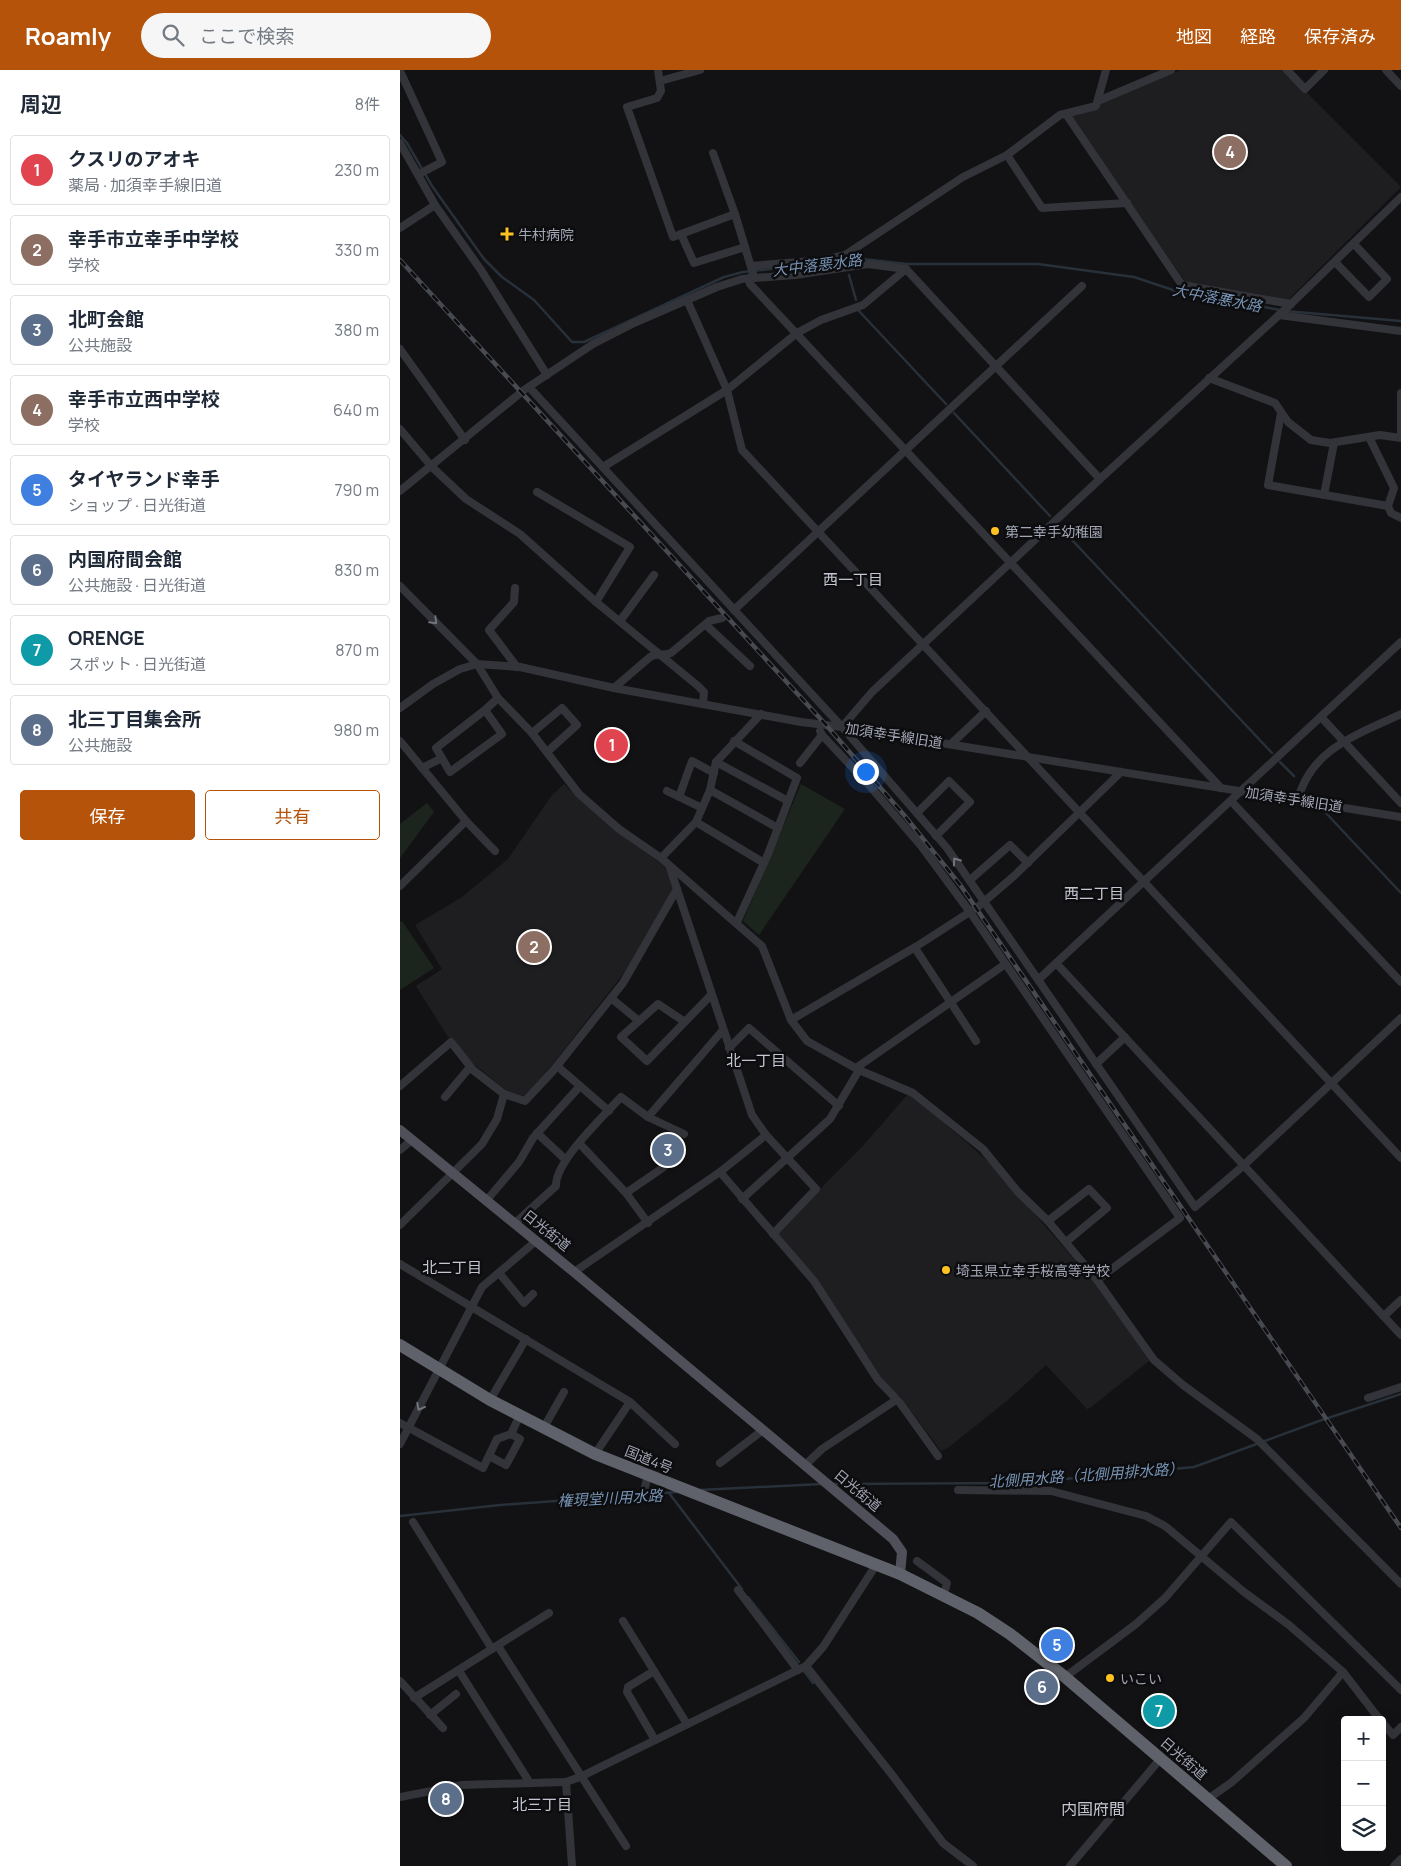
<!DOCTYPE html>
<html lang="ja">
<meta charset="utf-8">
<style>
:root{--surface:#fff;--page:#f6f6f7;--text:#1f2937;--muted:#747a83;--line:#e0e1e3;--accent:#b45309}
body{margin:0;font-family:Manrope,"Noto Sans JP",sans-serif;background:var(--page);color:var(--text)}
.controls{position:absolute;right:15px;bottom:15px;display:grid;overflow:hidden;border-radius:5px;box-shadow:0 5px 20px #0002}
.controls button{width:45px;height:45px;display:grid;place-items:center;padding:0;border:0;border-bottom:1px solid var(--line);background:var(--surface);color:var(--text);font:25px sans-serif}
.you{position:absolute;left:465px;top:701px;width:18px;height:18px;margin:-12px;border:4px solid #fff;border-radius:50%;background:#1a73e8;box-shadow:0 0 0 8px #1a73e833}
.badge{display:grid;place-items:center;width:32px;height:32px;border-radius:50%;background:var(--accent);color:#fff;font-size:16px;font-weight:700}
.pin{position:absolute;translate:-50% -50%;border:2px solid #fff;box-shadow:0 1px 5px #0006}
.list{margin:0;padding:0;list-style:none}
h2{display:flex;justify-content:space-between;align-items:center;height:65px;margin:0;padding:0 20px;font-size:21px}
h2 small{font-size:16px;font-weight:400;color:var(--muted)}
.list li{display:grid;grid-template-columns:32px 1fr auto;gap:15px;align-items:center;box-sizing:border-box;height:70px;margin:0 10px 10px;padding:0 10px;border:1px solid var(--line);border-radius:5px}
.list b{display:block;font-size:19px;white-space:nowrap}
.list p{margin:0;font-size:16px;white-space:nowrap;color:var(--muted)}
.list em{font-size:16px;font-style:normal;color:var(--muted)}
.actions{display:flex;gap:10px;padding:15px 20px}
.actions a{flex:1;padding:11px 0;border:1px solid var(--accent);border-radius:5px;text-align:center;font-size:18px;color:var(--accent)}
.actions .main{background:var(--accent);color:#fff}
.icon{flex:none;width:28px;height:28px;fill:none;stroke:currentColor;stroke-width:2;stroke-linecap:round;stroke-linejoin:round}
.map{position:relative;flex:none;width:1001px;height:1796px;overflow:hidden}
header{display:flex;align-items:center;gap:30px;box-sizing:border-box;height:70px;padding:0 25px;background:var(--accent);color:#fff}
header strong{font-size:24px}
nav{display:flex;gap:28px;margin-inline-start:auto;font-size:18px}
.search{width:350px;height:45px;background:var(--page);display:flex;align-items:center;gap:12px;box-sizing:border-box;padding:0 18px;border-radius:28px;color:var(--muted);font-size:19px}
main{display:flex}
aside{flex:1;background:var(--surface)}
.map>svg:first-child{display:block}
</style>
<header>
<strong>Roamly</strong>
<div class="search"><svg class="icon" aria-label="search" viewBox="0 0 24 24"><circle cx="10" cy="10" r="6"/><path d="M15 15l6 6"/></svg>ここで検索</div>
<nav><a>地図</a><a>経路</a><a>保存済み</a></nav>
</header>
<main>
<aside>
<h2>周辺<small>8件</small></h2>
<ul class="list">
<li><span class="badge" style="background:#e0444e">1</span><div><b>クスリのアオキ</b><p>薬局 · 加須幸手線旧道</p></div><em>230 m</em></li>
<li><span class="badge" style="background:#8d6e63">2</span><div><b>幸手市立幸手中学校</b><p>学校</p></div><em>330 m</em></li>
<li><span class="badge" style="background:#5c6f8a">3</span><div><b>北町会館</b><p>公共施設</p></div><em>380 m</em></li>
<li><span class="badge" style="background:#8d6e63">4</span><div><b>幸手市立西中学校</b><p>学校</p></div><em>640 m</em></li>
<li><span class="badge" style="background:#3f7fe0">5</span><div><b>タイヤランド幸手</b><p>ショップ · 日光街道</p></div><em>790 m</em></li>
<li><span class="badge" style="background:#5c6f8a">6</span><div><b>内国府間会館</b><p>公共施設 · 日光街道</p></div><em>830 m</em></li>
<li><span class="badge" style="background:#0f9aa8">7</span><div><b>ORENGE</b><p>スポット · 日光街道</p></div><em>870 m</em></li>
<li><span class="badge" style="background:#5c6f8a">8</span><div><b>北三丁目集会所</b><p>公共施設</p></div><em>980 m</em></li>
</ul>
<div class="actions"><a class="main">保存</a><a>共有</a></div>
</aside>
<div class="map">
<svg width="1001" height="1796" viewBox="0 0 1001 1796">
<rect width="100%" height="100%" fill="#121214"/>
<g fill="#1e1e21">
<path d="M 781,0 L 884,0 L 1001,117 L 888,230 L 787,214 L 670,47 Z"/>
<path d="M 164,714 L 183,733 L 265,797 L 273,817 L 269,827 L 224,903 L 142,1008 L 124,1026 L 107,1021 L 65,987 L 55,970 L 48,967 L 16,916 L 42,899 L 15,855 L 62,827 L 108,789 L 152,725 Z"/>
<path d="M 508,1024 L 522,1033 L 592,1095 L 692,1210 L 749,1287 L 749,1291 L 690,1338 L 687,1339 L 646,1295 L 608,1330 L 549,1377 L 541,1381 L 499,1325 L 496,1325 L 483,1310 L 418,1212 L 378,1166 L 377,1162 L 461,1078 Z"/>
</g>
<g fill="#1c241e">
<path d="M 401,714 L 445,739 L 359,865 L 343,851 Z"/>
<path d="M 27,733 L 34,742 L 0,788 L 0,754 Z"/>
<path d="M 2,851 L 34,898 L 0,920 L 0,852 Z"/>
</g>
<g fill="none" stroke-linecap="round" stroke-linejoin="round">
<g stroke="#283039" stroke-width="2.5">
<path d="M 0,65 L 7,73 L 32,116 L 84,189 L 102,207 L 134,230 L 172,272 L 184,272 L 324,207 L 343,202 L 463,189 L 507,194 L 638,194 L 734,207 L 779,222 L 880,240"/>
<path d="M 449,205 L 456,230"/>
<path d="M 459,241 L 546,334"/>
<path d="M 885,241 L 1001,251"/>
<path d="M 554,343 L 650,446"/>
<path d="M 658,455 L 872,683"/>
<path d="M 880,692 L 894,706"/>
<path d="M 925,742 L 1001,823"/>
<path d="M 433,1414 L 621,1413 L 794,1397 L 919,1351 L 1001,1324"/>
<path d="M 300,1420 L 422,1414"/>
<path d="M 269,1423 L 342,1519"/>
<path d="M 0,1446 L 100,1435 L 277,1422"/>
<path d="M 348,1527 L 399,1592"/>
<path d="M 404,1601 L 413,1613"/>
</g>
<g stroke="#333439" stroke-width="8">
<path d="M 258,0 L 261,21 L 257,28 L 227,37 L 273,167 L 335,144 L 354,207"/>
<path d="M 887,0 L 905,19 L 924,0"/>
<path d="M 986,0 L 1001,16"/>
<path d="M 0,1 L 42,92 L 19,104"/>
<path d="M 260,11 L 300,0"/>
<path d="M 698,31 L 771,0"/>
<path d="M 666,44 L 782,215 L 891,234"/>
<path d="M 0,73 L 35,135 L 0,158"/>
<path d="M 313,83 L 335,144"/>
<path d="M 607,85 L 642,138 L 727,133"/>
<path d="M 35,135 L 81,200 L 147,305"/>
<path d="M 281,164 L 294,193 L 345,177"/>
<path d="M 935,192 L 969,227 L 987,209 L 954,174"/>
<path d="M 351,196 L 423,190 L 445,185 L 563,107 L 607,85 L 660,45 L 696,36 L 706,0"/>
<path d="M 349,208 L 350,214 L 821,718"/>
<path d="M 287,230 L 327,320 L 342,380 L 1001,1088"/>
<path d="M 879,245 L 1001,261"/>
<path d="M 0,279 L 65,370"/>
<path d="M 809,308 L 875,333 L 888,352 L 911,370 L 930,373 L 980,365 L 1001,368"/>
<path d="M 129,317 L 442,657 L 547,778 L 795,1137 L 843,1096 L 1001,948"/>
<path d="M 1001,323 L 1001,365"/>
<path d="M 881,343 L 868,415 L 988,436"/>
<path d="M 0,359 L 32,397 L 66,429 L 120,464 L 196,532 L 298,616 L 304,622 L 303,634"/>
<path d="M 969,367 L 994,418 L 988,436 L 991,443 L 1001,448"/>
<path d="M 203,397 L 327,320 L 397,263 L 421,250 L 463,235 L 506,199 L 700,409"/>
<path d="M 0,421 L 124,320 L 193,274 L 234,253 L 317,217 L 342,209 L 395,205 L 468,194 L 506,199"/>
<path d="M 137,422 L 230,477 L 196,532"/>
<path d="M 924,425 L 934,373"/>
<path d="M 0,516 L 77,594 L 98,628 L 132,663 L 179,724 L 219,759 L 261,788 L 362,876 L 391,950 L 407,971 L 459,1000 L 513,1023 L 583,1079 L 618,1122 L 648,1151 L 697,1210 L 754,1290 L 783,1315 L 857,1369 L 1001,1514"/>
<path d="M 115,518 L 114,532 L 89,560 L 117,597"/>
<path d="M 334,540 L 682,216"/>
<path d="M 220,551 L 254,505"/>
<path d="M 306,555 L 350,596"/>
<path d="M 214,618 L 250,587 C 257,583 263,586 271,583 L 309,551 L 322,548"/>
<path d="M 0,638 L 33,614 L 60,599 L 77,594 L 120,597 L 214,618 L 401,652 L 442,657 L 1001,747"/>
<path d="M 85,640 L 102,664 L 50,702 L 36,678 L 85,640 L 98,628"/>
<path d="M 921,647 L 1001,733"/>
<path d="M 442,657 L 472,622 L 700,409 L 891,234 L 1001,127"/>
<path d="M 132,663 L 162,638 L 177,655 L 147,682"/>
<path d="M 422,665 L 468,714 L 522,777 L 570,842 L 780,1148 L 697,1210"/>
<path d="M 0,671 L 66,751 L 0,816"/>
<path d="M 334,671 L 397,708 L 368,784 L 337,852"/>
<path d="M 551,674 L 586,641"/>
<path d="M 316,692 L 388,731"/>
<path d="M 400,693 L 422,665 L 420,661"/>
<path d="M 22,698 L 42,688"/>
<path d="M 310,720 L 378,758"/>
<path d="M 267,721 L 302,738"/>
<path d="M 279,727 L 292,691 L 314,703"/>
<path d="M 898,730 C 910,679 959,664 1001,644"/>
<path d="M 831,731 L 1001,912"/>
<path d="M 517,743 L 549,711 L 570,732 L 536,766"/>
<path d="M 66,751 L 95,781"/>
<path d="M 296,752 L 364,793"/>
<path d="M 261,788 L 296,752 L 310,720 L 316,692 L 361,644"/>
<path d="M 270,798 L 352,1045 L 366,1065 L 416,1119 L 373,1164"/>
<path d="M 570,810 L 610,775 L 628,793"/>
<path d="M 515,878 L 576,971"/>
<path d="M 656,893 L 1001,1265"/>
<path d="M 639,909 L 1001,572"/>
<path d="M 211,928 L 239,951"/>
<path d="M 391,950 L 517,876 L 579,836 L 614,806 L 721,702"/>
<path d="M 285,952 L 258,934 L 221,967 L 247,991 L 311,925"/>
<path d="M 329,978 L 349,958 L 439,1036"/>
<path d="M 696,994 L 725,967"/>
<path d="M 157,996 L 209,1041"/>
<path d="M 456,998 L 604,895"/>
<path d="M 0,1016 L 51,972 L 73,1000 L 104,1024 L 97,1049 L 82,1074 L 0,1155"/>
<path d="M 104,1024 L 125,1031 L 153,1001 L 223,913 L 277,819"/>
<path d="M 45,1027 L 70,997"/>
<path d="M 248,1047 L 323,960"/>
<path d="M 137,1063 L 166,1090"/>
<path d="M 180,1074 L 226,1123 L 264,1097"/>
<path d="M 0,1080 L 12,1070"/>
<path d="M 320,1102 L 414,1211 L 478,1310 L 500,1333 L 538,1386"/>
<path d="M 226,1123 L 248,1153"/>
<path d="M 342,1129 L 430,1049 L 459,1000"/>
<path d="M 86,1131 L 119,1092 L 133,1068 L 180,1016"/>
<path d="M 648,1151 L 689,1119 L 707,1138 L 666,1172"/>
<path d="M 114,1154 L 156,1116 C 155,1091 204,1046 221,1027 L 248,1047 L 284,1064"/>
<path d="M 0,1194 L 230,1332 L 275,1374"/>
<path d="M 174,1202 L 320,1102 L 366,1065"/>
<path d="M 99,1203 L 124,1233 L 133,1224"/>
<path d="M 984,1246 L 1001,1230"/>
<path d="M 968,1328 L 1001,1317"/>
<path d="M 90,1330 L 126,1269"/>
<path d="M 0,1353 L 83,1398 L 97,1369 L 111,1364"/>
<path d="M 143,1359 L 164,1322"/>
<path d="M 0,1374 L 82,1217 L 136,1171"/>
<path d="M 195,1384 L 230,1332"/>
<path d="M 89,1386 L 106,1395 L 120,1369 L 111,1364 L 119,1347"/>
<path d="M 320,1393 L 363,1360"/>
<path d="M 405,1395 L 422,1379 L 496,1330"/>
<path d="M 558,1420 L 651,1421 L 746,1446 L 765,1456 L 844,1522 L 889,1555 L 943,1602 L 904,1648 L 832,1712 L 808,1729"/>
<path d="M 242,1429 L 248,1405"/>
<path d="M 13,1452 L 92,1579"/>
<path d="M 517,1491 L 547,1513 L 544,1524"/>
<path d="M 338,1520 L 398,1600"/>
<path d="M 223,1551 L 287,1654"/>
<path d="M 98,1576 L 226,1776"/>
<path d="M 406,1596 L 493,1706 L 543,1773 L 573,1796"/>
<path d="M 59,1601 L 130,1713"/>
<path d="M 254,1601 L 228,1617 L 227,1622 L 255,1670"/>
<path d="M 943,1602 L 980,1650"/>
<path d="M 665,1607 L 736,1554 L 765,1528 L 831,1452 L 1001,1620"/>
<path d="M 0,1611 L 43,1658"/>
<path d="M 14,1628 L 149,1543"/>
<path d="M 30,1645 L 56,1624"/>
<path d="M 982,1652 L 993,1665 L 1001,1657"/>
<path d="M 166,1712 L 172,1796"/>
<path d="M 0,1727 L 62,1715 L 166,1712 L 180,1707 L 406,1596 L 423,1577 L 476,1495"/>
<path d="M 670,1796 L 761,1688"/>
<path d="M 994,1796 L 1001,1789"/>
</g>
<path stroke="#4f5059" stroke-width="10" d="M 0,1060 L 174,1202 L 493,1469 L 502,1482 L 500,1504"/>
<path stroke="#5f616b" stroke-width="12" d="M 0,1275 L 90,1330 L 195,1384 L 500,1504 L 578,1543 L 610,1564 L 665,1607 L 886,1796"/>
<defs>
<path id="rail" d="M 0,190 L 427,656 L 504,745 L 561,816 L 1001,1458"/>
</defs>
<use href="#rail" stroke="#484a51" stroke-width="4.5"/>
<use href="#rail" stroke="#0d0d0f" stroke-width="2.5" stroke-dasharray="8" stroke-linecap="butt"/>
</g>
<defs><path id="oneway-chevron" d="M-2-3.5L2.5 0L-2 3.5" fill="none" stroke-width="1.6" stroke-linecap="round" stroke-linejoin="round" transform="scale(1.25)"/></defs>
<g stroke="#71737e">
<use href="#oneway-chevron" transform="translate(34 551) rotate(45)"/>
<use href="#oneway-chevron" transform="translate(556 791) rotate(-126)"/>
<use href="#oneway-chevron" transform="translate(20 1337) rotate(118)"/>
</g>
<g fill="#ffc220" stroke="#0d0d0f" stroke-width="2">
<path d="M104.5 156.5h5v5h5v5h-5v5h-5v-5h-5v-5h5z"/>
<circle cx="595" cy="461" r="5"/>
<circle cx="546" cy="1200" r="5"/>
<circle cx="710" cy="1608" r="5"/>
</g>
<g text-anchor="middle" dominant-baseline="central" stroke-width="5" stroke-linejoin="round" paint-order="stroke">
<g font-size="14" fill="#a3a7b6" stroke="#0d0d0f" text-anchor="start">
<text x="118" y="164">牛村病院</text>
<text x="605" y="461">第二幸手幼稚園</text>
<text x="556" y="1200">埼玉県立幸手桜高等学校</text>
<text x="720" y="1608">いこい</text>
</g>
<g font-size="14" fill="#a3a7b6" stroke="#0d0d0f">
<text transform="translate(494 665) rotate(9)">加須幸手線旧道</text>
<text transform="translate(894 729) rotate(9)">加須幸手線旧道</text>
<text transform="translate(147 1160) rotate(39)">日光街道</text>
<text transform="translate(249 1389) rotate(22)">国道4号</text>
<text transform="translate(458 1420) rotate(40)">日光街道</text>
<text transform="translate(784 1688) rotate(41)">日光街道</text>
</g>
<g font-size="15" font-style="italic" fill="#7793b4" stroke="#0d0d0f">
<text transform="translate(417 195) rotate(-7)">大中落悪水路</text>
<text transform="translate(817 228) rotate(11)">大中落悪水路</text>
<text transform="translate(686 1405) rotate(-4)">北側用水路（北側用排水路）</text>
<text transform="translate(210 1428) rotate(-3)">権現堂川用水路</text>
</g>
<g font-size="15" fill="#c4c7d1" stroke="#0d0d0f">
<text x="453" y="509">西一丁目</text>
<text x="694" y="823">西二丁目</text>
<text x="356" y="990">北一丁目</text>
<text x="52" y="1197">北二丁目</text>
<text x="142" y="1734">北三丁目</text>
</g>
<g font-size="16" fill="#c4c7d1" stroke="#0d0d0f">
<text x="693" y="1739">内国府間</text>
</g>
</g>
</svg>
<div class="controls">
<button>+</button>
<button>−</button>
<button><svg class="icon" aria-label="layers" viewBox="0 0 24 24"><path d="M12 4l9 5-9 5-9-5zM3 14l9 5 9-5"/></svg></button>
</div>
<div class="you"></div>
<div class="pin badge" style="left:212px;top:675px;background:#e0444e">1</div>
<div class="pin badge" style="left:134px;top:877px;background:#8d6e63">2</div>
<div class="pin badge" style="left:268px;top:1080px;background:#5c6f8a">3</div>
<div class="pin badge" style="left:830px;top:82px;background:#8d6e63">4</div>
<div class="pin badge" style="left:657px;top:1575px;background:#3f7fe0">5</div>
<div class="pin badge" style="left:642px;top:1617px;background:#5c6f8a">6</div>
<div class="pin badge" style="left:759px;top:1641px;background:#0f9aa8">7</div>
<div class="pin badge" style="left:46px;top:1729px;background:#5c6f8a">8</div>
</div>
</main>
